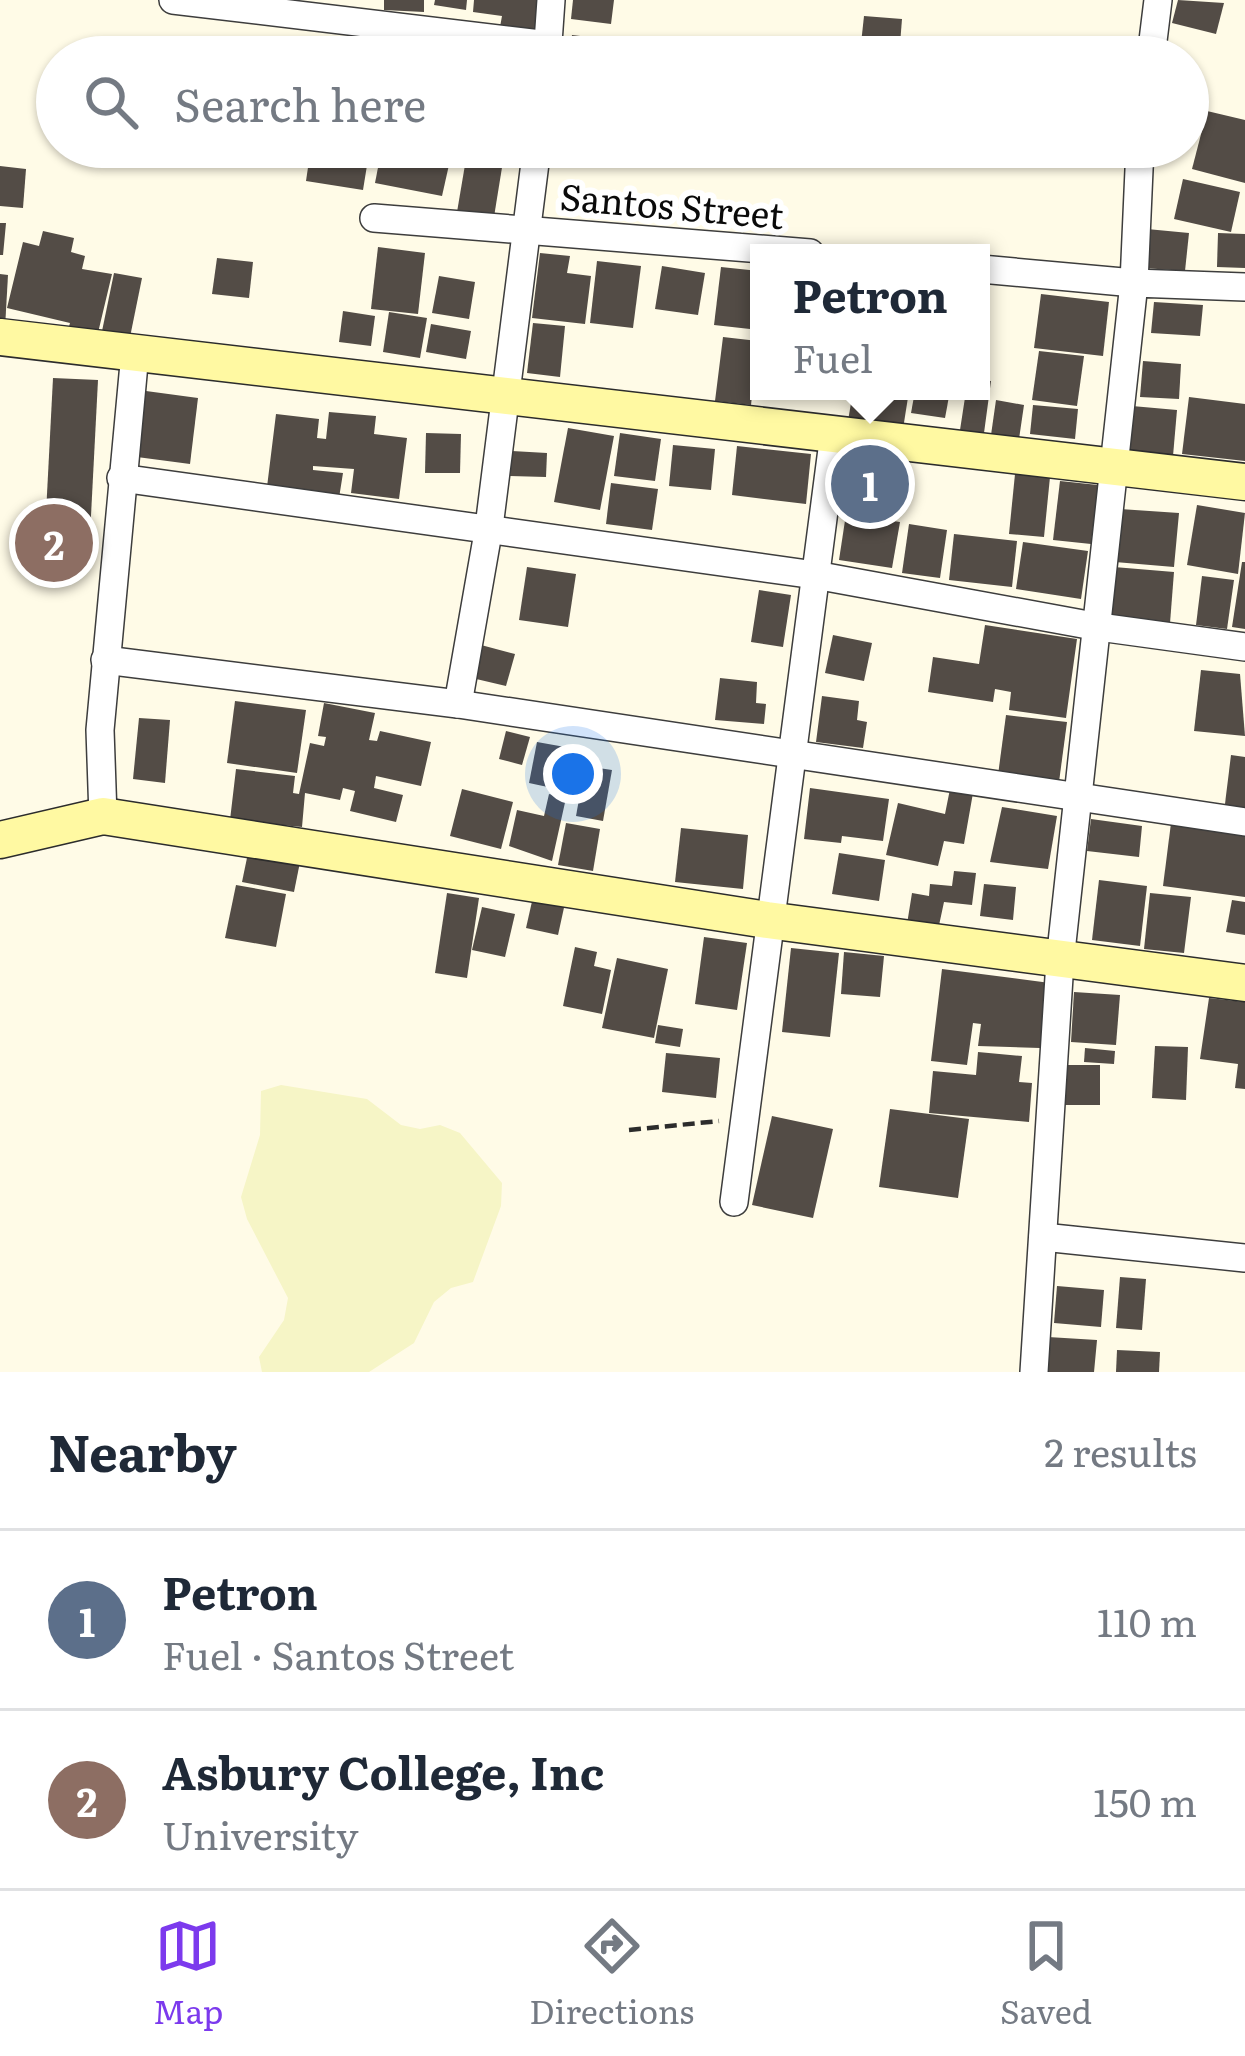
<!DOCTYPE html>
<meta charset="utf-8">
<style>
:root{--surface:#fff;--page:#f2f2f3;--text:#1f2937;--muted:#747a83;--line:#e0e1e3;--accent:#7c3aed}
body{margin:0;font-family:Literata,serif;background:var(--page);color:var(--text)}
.you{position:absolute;left:573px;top:774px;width:42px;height:42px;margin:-30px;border:9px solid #fff;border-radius:50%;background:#1a73e8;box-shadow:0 0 0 18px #1a73e833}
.badge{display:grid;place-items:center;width:78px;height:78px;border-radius:50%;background:var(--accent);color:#fff;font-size:39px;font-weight:700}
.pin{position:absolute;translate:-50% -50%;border:6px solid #fff;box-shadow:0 3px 12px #0006}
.popup{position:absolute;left:750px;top:244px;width:240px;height:156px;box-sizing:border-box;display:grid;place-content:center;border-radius:0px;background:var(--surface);filter:drop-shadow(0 3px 9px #0005);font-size:39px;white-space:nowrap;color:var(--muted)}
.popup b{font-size:45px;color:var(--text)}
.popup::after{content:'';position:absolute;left:50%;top:100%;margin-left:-24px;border:24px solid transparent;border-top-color:var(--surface)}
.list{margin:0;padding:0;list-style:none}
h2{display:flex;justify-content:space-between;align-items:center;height:156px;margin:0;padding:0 48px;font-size:51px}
h2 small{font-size:39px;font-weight:400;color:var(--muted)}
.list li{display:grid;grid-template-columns:78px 1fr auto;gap:36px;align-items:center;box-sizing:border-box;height:180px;padding:0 48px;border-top:3px solid var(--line)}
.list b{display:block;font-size:45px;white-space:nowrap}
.list p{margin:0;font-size:39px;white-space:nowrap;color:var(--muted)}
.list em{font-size:39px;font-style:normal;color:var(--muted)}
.icon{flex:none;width:66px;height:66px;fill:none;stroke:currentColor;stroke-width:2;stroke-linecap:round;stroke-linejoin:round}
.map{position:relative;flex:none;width:1245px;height:1372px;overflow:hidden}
.search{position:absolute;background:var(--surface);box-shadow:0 3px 9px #0004;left:36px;right:36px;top:36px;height:132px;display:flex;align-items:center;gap:30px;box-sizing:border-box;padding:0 42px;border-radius:66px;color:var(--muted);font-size:45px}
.sheet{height:516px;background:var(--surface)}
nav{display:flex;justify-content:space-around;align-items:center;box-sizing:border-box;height:168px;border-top:3px solid var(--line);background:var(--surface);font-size:33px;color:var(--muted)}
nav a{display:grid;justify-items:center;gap:6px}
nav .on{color:var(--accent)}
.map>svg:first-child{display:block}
</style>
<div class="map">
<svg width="1245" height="1372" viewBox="0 0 1245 1372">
<rect width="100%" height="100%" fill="#fffbe7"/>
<path fill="#f6f5c6" d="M 281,1085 L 367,1099 L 401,1125 L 420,1129 L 440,1125 L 460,1133 L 502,1183 L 501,1206 L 473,1282 L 451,1288 L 434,1302 L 414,1343 L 369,1372 L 262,1372 L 259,1357 L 284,1320 L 288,1298 L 247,1219 L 241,1197 L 260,1135 L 261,1091 Z"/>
<g fill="#534c46">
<path d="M 384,0 L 424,0 L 424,12 L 384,10 Z"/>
<path d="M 435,0 L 467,0 L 466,10 L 434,5 Z"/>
<path d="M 474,0 L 543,0 L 539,31 L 500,27 L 502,16 L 473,12 Z"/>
<path d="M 573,0 L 614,0 L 611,24 L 571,19 Z"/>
<path d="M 1178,0 L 1224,3 L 1216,34 L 1172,23 Z"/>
<path d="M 864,16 L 902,19 L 899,57 L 860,53 Z"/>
<path d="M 572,35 L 605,39 L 602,57 L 569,57 Z"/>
<path d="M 342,36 L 380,39 L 379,57 L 340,57 Z"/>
<path d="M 389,41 L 411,43 L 410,57 L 387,57 Z"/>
<path d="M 418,43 L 461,49 L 460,57 L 416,57 Z"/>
<path d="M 1207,111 L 1245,120 L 1245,183 L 1192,169 Z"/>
<path d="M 311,147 L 370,147 L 363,190 L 306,181 Z"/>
<path d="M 382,147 L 453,147 L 442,196 L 375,183 Z"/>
<path d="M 468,147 L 505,149 L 493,223 L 456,218 Z"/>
<path d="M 0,166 L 26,169 L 23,208 L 0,206 Z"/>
<path d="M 1183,179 L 1240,192 L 1231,232 L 1174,219 Z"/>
<path d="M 0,223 L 6,223 L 3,255 L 0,255 Z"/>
<path d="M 1147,229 L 1189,233 L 1185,271 L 1144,268 Z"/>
<path d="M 43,231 L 74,238 L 71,252 L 85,256 L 82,269 L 112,274 L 97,337 L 68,330 L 70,323 L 7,308 L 23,242 L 39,246 Z"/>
<path d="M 1218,233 L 1245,234 L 1245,268 L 1217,267 Z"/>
<path d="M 378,247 L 425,253 L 418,314 L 371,309 Z"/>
<path d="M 540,253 L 570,256 L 567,273 L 591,276 L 585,324 L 532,318 Z"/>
<path d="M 217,258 L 253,262 L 249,298 L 212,294 Z"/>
<path d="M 597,261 L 641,266 L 633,328 L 590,323 Z"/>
<path d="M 662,266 L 705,273 L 698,315 L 655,309 Z"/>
<path d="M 721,267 L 759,271 L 759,330 L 714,325 Z"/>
<path d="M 114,273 L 142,278 L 129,342 L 101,336 Z"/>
<path d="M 0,274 L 8,275 L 5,328 L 0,327 Z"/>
<path d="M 439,276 L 475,282 L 469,319 L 432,313 Z"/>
<path d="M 1041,294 L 1109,302 L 1103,356 L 1034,348 Z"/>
<path d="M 1154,302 L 1203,305 L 1200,336 L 1151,333 Z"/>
<path d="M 343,311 L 375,316 L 371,346 L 339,342 Z"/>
<path d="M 389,312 L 427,318 L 420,358 L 383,352 Z"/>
<path d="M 533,323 L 565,326 L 560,377 L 527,373 Z"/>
<path d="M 431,324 L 471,331 L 466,359 L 426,352 Z"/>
<path d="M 723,337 L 758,341 L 751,405 L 715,401 Z"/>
<path d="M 1039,351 L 1084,356 L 1077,406 L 1032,400 Z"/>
<path d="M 1143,361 L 1181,364 L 1179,399 L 1140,397 Z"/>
<path d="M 53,378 L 98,380 L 90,535 L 45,533 Z"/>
<path d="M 981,380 L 991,381 L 984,433 L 960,430 L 966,391 L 981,391 Z"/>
<path d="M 146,391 L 198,398 L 190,464 L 137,457 Z"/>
<path d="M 853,391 L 909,391 L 903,429 L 848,421 Z"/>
<path d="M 915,391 L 950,391 L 945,418 L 911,413 Z"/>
<path d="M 1189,397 L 1245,404 L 1245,461 L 1182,454 Z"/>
<path d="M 996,400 L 1024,405 L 1019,439 L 991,435 Z"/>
<path d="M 1033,405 L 1078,409 L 1075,439 L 1030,434 Z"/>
<path d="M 1132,406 L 1177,410 L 1173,456 L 1128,452 Z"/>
<path d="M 329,412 L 376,416 L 374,434 L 407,438 L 399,499 L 351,493 L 354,469 L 313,466 L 313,470 L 343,473 L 339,498 L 267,487 L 276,414 L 319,419 L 317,438 L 326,439 Z"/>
<path d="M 568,428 L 614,436 L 600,510 L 554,502 Z"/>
<path d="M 426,433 L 461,434 L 460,473 L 425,473 Z"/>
<path d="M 620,433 L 661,439 L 655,481 L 614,476 Z"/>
<path d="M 673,445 L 715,449 L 711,490 L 669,486 Z"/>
<path d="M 737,446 L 811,454 L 806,504 L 732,495 Z"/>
<path d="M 512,451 L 547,453 L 546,477 L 510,476 Z"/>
<path d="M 1015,474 L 1050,477 L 1044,537 L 1009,534 Z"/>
<path d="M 852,481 L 881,485 L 878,502 L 849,497 Z"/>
<path d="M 1060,481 L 1098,485 L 1091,544 L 1053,540 Z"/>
<path d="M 611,483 L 658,489 L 652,530 L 606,524 Z"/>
<path d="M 1197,505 L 1245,513 L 1238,574 L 1187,565 Z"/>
<path d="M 1120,509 L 1179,513 L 1174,567 L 1115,562 Z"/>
<path d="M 846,514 L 900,522 L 892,568 L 839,560 Z"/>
<path d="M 909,524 L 947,530 L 940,578 L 902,573 Z"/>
<path d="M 954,534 L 1017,541 L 1012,587 L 949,580 Z"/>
<path d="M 1023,542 L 1088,551 L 1081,599 L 1016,589 Z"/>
<path d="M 1242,562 L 1245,562 L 1245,629 L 1232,627 Z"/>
<path d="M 527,567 L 576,574 L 568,627 L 519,620 Z"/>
<path d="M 1114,567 L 1174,572 L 1170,623 L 1109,618 Z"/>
<path d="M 1202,576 L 1234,580 L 1227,629 L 1196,625 Z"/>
<path d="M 759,590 L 791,595 L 783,647 L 751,642 Z"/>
<path d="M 985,625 L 1077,639 L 1066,718 L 1009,710 L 1011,692 L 995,689 L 993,702 L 928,692 L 933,657 L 979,664 Z"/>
<path d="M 833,635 L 872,643 L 864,681 L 825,673 Z"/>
<path d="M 481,645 L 515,654 L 506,686 L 472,678 Z"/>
<path d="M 1201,670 L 1240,674 L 1245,736 L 1194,731 Z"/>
<path d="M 720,678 L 757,682 L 756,703 L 766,704 L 764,724 L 715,720 Z"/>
<path d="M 822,696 L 859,701 L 857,720 L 867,722 L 863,748 L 816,742 Z"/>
<path d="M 235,701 L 306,710 L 297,773 L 227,763 Z"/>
<path d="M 324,703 L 375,713 L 369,740 L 377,741 L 380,731 L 431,742 L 421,786 L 376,776 L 374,788 L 403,795 L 396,822 L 350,811 L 355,791 L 343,788 L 340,800 L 305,793 L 302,827 L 230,820 L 236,769 L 295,776 L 293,793 L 299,794 L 310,743 L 324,746 L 326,737 L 318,736 Z"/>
<path d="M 1006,715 L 1067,722 L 1059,782 L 998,775 Z"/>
<path d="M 139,718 L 170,720 L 165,783 L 133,779 Z"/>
<path d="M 506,731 L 530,737 L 522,765 L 499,759 Z"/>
<path d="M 537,742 L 565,747 L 557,789 L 529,783 Z"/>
<path d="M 1231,755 L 1245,757 L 1245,815 L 1224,812 Z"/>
<path d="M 585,766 L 612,770 L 603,821 L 576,816 Z"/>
<path d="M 810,788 L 889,799 L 883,841 L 842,836 L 841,843 L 804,839 Z"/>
<path d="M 462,789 L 513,802 L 501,849 L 450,836 Z"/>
<path d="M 950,789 L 973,793 L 964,844 L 944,841 L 938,866 L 886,855 L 898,803 L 945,814 Z"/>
<path d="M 549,794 L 566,798 L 552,861 L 509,846 L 517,810 L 544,816 Z"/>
<path d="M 1002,807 L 1057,816 L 1048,869 L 990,862 Z"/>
<path d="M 1091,819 L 1142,826 L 1139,857 L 1087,851 Z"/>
<path d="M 566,823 L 600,829 L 593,871 L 558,865 Z"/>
<path d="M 1171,823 L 1245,833 L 1245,897 L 1163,886 Z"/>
<path d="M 681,828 L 748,835 L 743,889 L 675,882 Z"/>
<path d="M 248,853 L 300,862 L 294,892 L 242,882 Z"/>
<path d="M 839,853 L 885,860 L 879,901 L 832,894 Z"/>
<path d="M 954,871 L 976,873 L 972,905 L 944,902 L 938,930 L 907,924 L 912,893 L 929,896 L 930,884 L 952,886 Z"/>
<path d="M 1099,880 L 1147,886 L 1140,946 L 1092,940 Z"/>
<path d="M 984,884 L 1016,887 L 1013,920 L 980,916 Z"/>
<path d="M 236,885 L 286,894 L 276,947 L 225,938 Z"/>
<path d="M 447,893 L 479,898 L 467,978 L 435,973 Z"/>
<path d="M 1150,893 L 1191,897 L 1184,953 L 1144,949 Z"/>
<path d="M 533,897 L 565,903 L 558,935 L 526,928 Z"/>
<path d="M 1232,900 L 1245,902 L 1245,935 L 1226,932 Z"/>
<path d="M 482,907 L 515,914 L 505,957 L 472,950 Z"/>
<path d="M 704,937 L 747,943 L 737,1010 L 695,1004 Z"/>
<path d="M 575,947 L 597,952 L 594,966 L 611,970 L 602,1014 L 563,1006 Z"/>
<path d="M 791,948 L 839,953 L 830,1037 L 782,1032 Z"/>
<path d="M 844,952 L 884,956 L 880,997 L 841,994 Z"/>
<path d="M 617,958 L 668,969 L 654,1038 L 602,1028 Z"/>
<path d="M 942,969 L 1050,983 L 1040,1048 L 978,1046 L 981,1024 L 973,1023 L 967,1065 L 931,1061 Z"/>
<path d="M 1074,992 L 1120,995 L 1116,1045 L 1071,1042 Z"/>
<path d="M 1209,998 L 1245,1002 L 1245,1089 L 1235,1088 L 1238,1064 L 1200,1059 Z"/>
<path d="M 658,1025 L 683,1029 L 680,1047 L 655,1043 Z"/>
<path d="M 1155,1046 L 1188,1047 L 1186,1100 L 1152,1098 Z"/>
<path d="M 1085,1048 L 1115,1051 L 1114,1064 L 1084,1062 Z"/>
<path d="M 978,1052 L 1022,1056 L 1019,1082 L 1032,1083 L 1029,1122 L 929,1113 L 933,1071 L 976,1075 Z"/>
<path d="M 666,1053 L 720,1058 L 716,1098 L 662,1092 Z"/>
<rect x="1062" y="1065" width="38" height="40"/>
<path d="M 890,1109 L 969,1119 L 958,1198 L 879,1187 Z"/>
<path d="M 772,1116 L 833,1129 L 813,1218 L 752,1205 Z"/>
<path d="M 1120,1277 L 1146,1279 L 1142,1330 L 1116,1328 Z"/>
<path d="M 1057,1286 L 1104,1290 L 1101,1327 L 1054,1323 Z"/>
<path d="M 1048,1337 L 1097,1340 L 1094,1372 L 1045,1372 Z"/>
<path d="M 1117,1350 L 1160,1352 L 1159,1372 L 1116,1372 Z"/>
</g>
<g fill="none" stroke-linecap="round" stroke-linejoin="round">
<defs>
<g id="street">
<path d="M 173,0 L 549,45"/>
<path d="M 547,57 L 551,0"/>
<path d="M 1151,57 L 1158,0"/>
<path d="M 374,218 L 810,253"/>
<path d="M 981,269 L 1134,283 L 1140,147"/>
<path d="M 121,478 L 815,575 L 1099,627 L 1245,647"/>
<path d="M 105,660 L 458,704 L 1245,822"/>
<path d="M 458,704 L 489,527 L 537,147"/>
<path d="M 103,816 L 100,730 L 135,353"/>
<path d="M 734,1202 L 834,434"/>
<path d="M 1043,1237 L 1245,1258"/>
<path d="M 1034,1372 L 1060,961 L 1134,283 L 1245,287"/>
</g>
<g id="secondary">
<path d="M 0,337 L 1245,482"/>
<path d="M 0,840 L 103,816 L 767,920 L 1245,983"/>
</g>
</defs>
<use href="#street" stroke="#3d3d3d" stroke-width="30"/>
<use href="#secondary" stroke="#2c2c2c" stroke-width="39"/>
<path stroke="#2c2c2c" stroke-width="4.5" stroke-dasharray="12 6" stroke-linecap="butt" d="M 629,1130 L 719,1121"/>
<use href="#street" stroke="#fff" stroke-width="27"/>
<use href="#secondary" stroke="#fff9a2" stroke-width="36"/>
</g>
<g text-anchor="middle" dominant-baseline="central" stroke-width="12" stroke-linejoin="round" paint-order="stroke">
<g font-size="36" fill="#0a0a0a" stroke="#fff">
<text transform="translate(672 204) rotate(5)">Santos Street</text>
</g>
</g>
</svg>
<div class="you"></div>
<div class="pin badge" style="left:870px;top:484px;background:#5c6f8a">1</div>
<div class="popup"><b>Petron</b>Fuel</div>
<div class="pin badge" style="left:54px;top:543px;background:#8d6e63">2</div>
<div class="search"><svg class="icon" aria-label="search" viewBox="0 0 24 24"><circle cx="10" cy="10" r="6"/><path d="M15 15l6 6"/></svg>Search here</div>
</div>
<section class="sheet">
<h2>Nearby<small>2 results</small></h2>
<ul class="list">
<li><span class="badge" style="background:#5c6f8a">1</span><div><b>Petron</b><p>Fuel · Santos Street</p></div><em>110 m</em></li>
<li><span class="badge" style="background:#8d6e63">2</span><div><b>Asbury College, Inc</b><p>University</p></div><em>150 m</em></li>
</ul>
</section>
<nav>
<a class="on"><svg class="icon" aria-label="map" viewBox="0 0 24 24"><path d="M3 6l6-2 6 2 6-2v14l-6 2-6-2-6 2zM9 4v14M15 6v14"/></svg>Map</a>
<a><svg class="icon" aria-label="directions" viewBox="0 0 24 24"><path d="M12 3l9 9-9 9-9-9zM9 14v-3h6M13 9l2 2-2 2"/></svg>Directions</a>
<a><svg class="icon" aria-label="saved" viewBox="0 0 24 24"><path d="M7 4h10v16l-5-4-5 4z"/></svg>Saved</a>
</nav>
